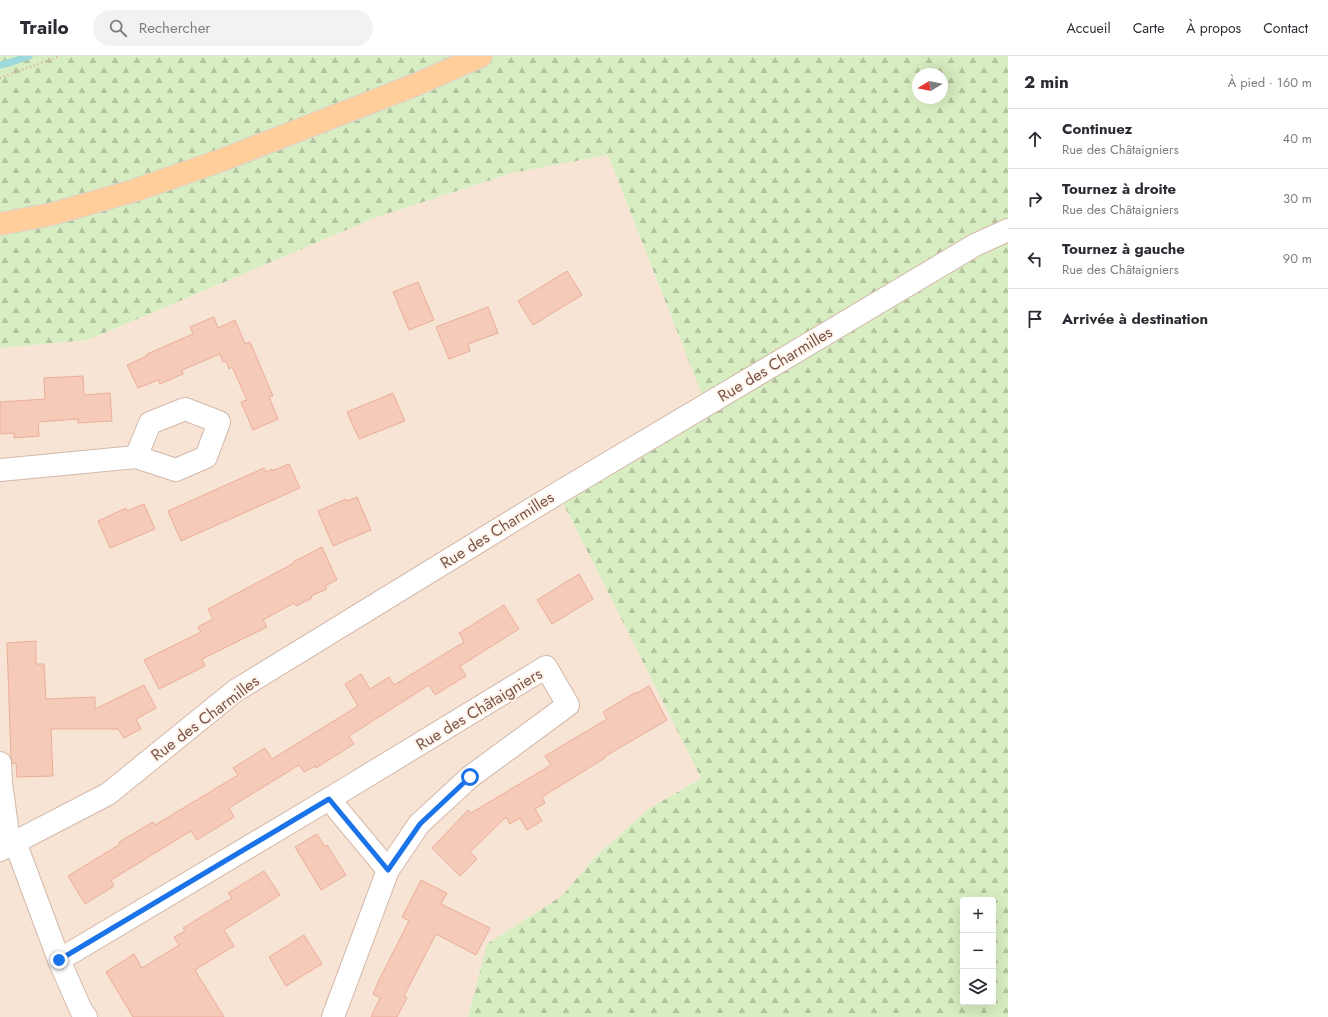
<!DOCTYPE html>
<html lang="fr">
<meta charset="utf-8">
<style>
:root{--surface:#fff;--page:#f2f2f3;--text:#2b2b33;--muted:#7c7c81;--line:#e1e1e2}
body{margin:0;font-family:Jost,sans-serif;background:var(--page);color:var(--text)}
.controls{position:absolute;right:12px;bottom:12px;display:grid;overflow:hidden;border-radius:4px;box-shadow:0 4px 16px #0002}
.controls button{width:36px;height:36px;display:grid;place-items:center;padding:0;border:0;border-bottom:1px solid var(--line);background:var(--surface);color:var(--text);font:20px sans-serif}
.compass{position:absolute;left:912px;top:12px;width:36px;height:36px;border-radius:50%;background:var(--surface);box-shadow:0 4px 16px #0002;rotate:260deg}
.stop{position:absolute;width:12px;height:12px;margin:-9px;border:3px solid #1a73e8;border-radius:50%;background:#fff}
.stop.end{background:#1a73e8;border-color:#fff;box-shadow:0 1px 4px #0008}
.list{margin:0;padding:0;list-style:none}
h2{display:flex;justify-content:space-between;align-items:center;height:52px;margin:0;padding:0 16px;font-size:17px}
h2 small{font-size:13px;font-weight:400;color:var(--muted)}
.list li{display:grid;grid-template-columns:26px 1fr auto;gap:12px;align-items:center;box-sizing:border-box;height:60px;padding:0 16px;border-top:1px solid var(--line)}
.list b{display:block;font-size:15px;white-space:nowrap}
.list p{margin:0;font-size:13px;white-space:nowrap;color:var(--muted)}
.list em{font-size:13px;font-style:normal;color:var(--muted)}
.icon{flex:none;width:22px;height:22px;fill:none;stroke:currentColor;stroke-width:2;stroke-linecap:round;stroke-linejoin:round}
.map{position:relative;flex:none;width:1008px;height:961px;overflow:hidden}
header{display:flex;align-items:center;gap:24px;box-sizing:border-box;height:56px;padding:0 20px;background:var(--surface);border-bottom:1px solid var(--line)}
header strong{font-size:19px}
nav{display:flex;gap:22px;margin-inline-start:auto;font-size:14px}
.search{width:280px;height:36px;background:var(--page);display:flex;align-items:center;gap:10px;box-sizing:border-box;padding:0 14px;border-radius:22px;color:var(--muted);font-size:15px}
main{display:flex}
aside{flex:1;background:var(--surface)}
.map>svg:first-child{display:block}
</style>
<header>
<strong>Trailo</strong>
<div class="search"><svg class="icon" aria-label="search" viewBox="0 0 24 24"><circle cx="10" cy="10" r="6"/><path d="M15 15l6 6"/></svg>Rechercher</div>
<nav><a>Accueil</a><a>Carte</a><a>À propos</a><a>Contact</a></nav>
</header>
<main>
<div class="map">
<svg width="1008" height="961" viewBox="0 0 1008 961">
<defs>
<pattern id="forest-firs" width="22" height="20" patternUnits="userSpaceOnUse"><rect width="22" height="20" fill="#d8edc1"/><path d="M5 1l3.5 6h-7zM16 11l3.5 6h-7z" fill="#b4c39f"/></pattern>
</defs>
<rect width="100%" height="100%" fill="#fef1e4"/>
<path fill="#f8e4d4" d="M 608,99 L 706,349 L 558,437 L 701,722 L 647,754 L 594,802 L 563,839 L 487,888 L 468,961 L 0,961 L 0,292 L 88,284 L 377,161 L 512,117 Z"/>
<path fill="url(#forest-firs)" fill-rule="evenodd" d="M 0,0 L 1008,0 L 1008,961 L 468,961 L 487,888 L 563,839 L 594,802 L 647,754 L 701,722 L 558,437 L 706,349 L 608,99 L 512,117 L 377,161 L 88,284 L 0,292 ZM 918,18 L 942,18 L 942,42 L 918,42 ZM 963,844 L 993,844 L 993,946 L 963,946 Z"/>
<g fill="none" stroke-linecap="round" stroke-linejoin="round">
<path stroke="#9bd9dc" stroke-width="7" d="M 0,9 L 12,6 L 29,0"/>
</g>
<g fill="#f6cab9" stroke="#eaae98">
<path d="M 567,215 L 582,239 L 533,269 L 518,245 Z"/>
<path d="M 418,226 L 434,264 L 409,274 L 393,236 Z"/>
<path d="M 488,251 L 498,277 L 468,288 L 470,295 L 449,303 L 436,271 Z"/>
<path d="M 214,261 L 218,272 L 235,264 L 245,288 L 250,286 L 273,340 L 269,341 L 278,363 L 253,374 L 241,346 L 247,344 L 232,311 L 229,313 L 226,305 L 223,306 L 220,298 L 182,314 L 183,318 L 160,328 L 158,324 L 138,332 L 127,309 L 147,300 L 147,298 L 193,278 L 190,271 Z"/>
<path d="M 83,320 L 84,339 L 110,337 L 112,365 L 78,367 L 78,363 L 38,366 L 39,380 L 14,382 L 14,377 L 0,378 L 0,346 L 45,343 L 44,322 Z"/>
<path d="M 393,337 L 405,365 L 359,383 L 347,356 Z"/>
<path d="M 289,408 L 300,432 L 181,485 L 168,455 L 264,412 L 266,416 L 272,413 L 272,415 Z"/>
<path d="M 357,441 L 371,474 L 333,490 L 318,455 L 346,443 L 347,445 Z"/>
<path d="M 144,448 L 155,473 L 110,492 L 98,465 L 126,452 L 127,455 Z"/>
<path d="M 322,491 L 337,524 L 325,530 L 327,533 L 311,540 L 312,542 L 296,550 L 294,547 L 263,564 L 267,571 L 202,603 L 205,610 L 159,633 L 144,604 L 201,576 L 198,571 L 213,563 L 208,553 L 294,507 L 293,506 Z"/>
<path d="M 579,518 L 593,543 L 552,568 L 537,544 Z"/>
<path d="M 504,549 L 519,573 L 460,610 L 466,620 L 435,639 L 429,629 L 349,680 L 354,688 L 316,712 L 315,710 L 304,716 L 299,709 L 229,752 L 234,761 L 197,784 L 191,775 L 111,824 L 114,830 L 85,848 L 68,820 L 120,788 L 119,786 L 153,766 L 155,769 L 238,719 L 233,712 L 265,692 L 272,703 L 358,650 L 345,628 L 361,618 L 370,633 L 389,621 L 394,629 L 464,586 L 459,577 Z"/>
<path d="M 36,585 L 36,608 L 44,608 L 46,643 L 95,641 L 95,653 L 144,629 L 156,652 L 136,663 L 141,673 L 124,682 L 118,673 L 51,673 L 53,720 L 17,721 L 16,707 L 13,708 L 11,703 L 7,587 Z"/>
<path d="M 649,630 L 667,664 L 604,701 L 605,702 L 542,741 L 545,747 L 535,753 L 542,765 L 527,774 L 520,762 L 510,768 L 506,761 L 470,796 L 477,803 L 460,820 L 432,792 L 468,754 L 471,757 L 551,709 L 545,700 L 607,663 L 603,656 L 636,636 L 637,637 Z"/>
<path d="M 317,778 L 325,791 L 327,789 L 346,819 L 321,834 L 295,791 Z"/>
<path d="M 264,815 L 280,839 L 224,874 L 234,890 L 195,914 L 224,961 L 133,961 L 106,916 L 134,898 L 142,912 L 179,889 L 174,881 L 185,875 L 183,872 L 232,842 L 228,837 Z"/>
<path d="M 421,824 L 447,837 L 441,848 L 490,872 L 476,899 L 436,878 L 404,940 L 407,942 L 397,961 L 371,961 L 380,942 L 373,938 L 378,927 L 378,926 L 409,865 L 402,861 Z"/>
<path d="M 304,879 L 322,908 L 286,930 L 269,901 Z"/>
</g>
<g fill="none" stroke-linecap="round" stroke-linejoin="round">
<defs>
<g id="street">
<path d="M 0,414 L 136,401 L 176,414 L 206,401 L 219,366 L 185,353 L 150,367 L 136,401"/>
<path d="M 0,707 L 1,727 L 8,778 L 18,794 L 59,904 L 81,954 L 86,961"/>
<path d="M 329,743 L 388,814"/>
<path d="M 0,794 L 108,738 L 235,635 L 558,437 L 975,189 L 1008,174"/>
<path d="M 59,904 L 329,743 L 546,611 L 568,649 L 470,721 L 419,768 L 388,814 L 333,961"/>
</g>
<path id="primary" d="M 0,168 L 52,158 L 133,135 L 222,104 L 415,29 L 481,0"/>
</defs>
<use href="#street" stroke="#d3b9ab" stroke-width="24"/>
<use href="#primary" stroke="#dcd2cf" stroke-width="24"/>
<path stroke="#dbad9c" stroke-width="2.5" stroke-dasharray="1 3" stroke-linecap="butt" d="M 0,22 L 60,0"/>
<use href="#street" stroke="#fff" stroke-width="22"/>
<use href="#primary" stroke="#ffce9a" stroke-width="22"/>
</g>
<g fill="none" stroke-linecap="round" stroke-linejoin="round">
<path stroke="#1a73e8" stroke-width="5" d="M 59,904 L 329,743 L 388,814 L 420,768 L 470,721"/>
</g>
<g text-anchor="middle" dominant-baseline="central" stroke-width="4" stroke-linejoin="round" paint-order="stroke">
<g font-size="16" fill="#795347" stroke="#fff5ec">
<text transform="translate(775 308) rotate(-31)">Rue des Charmilles</text>
<text transform="translate(497 474) rotate(-32)">Rue des Charmilles</text>
<text transform="translate(479 653) rotate(-31)">Rue des Châtaigniers</text>
<text transform="translate(205 662) rotate(-37)">Rue des Charmilles</text>
</g>
</g>
</svg>
<div class="controls">
<button>+</button>
<button>−</button>
<button><svg class="icon" aria-label="layers" viewBox="0 0 24 24"><path d="M12 4l9 5-9 5-9-5zM3 14l9 5 9-5"/></svg></button>
</div>
<svg class="compass" viewBox="-18 -18 36 36"><path d="M0-13l5 13h-10z" fill="#e53935"/><path d="M0 13l5-13h-10z" fill="#7c7c81"/></svg>
<div class="stop" style="left:470px;top:721px"></div>
<div class="stop end" style="left:59px;top:904px"></div>
</div>
<aside>
<h2>2 min<small>À pied · 160 m</small></h2>
<ul class="list">
<li><svg class="icon" aria-label="ahead" viewBox="0 0 24 24"><path d="M12 20V5M6 11l6-6 6 6"/></svg><div><b>Continuez</b><p>Rue des Châtaigniers</p></div><em>40 m</em></li>
<li><svg class="icon" aria-label="right" viewBox="0 0 24 24"><path d="M7 20v-9h11M14 6l5 5-5 5"/></svg><div><b>Tournez à droite</b><p>Rue des Châtaigniers</p></div><em>30 m</em></li>
<li><svg class="icon" aria-label="left" viewBox="0 0 24 24"><path d="M17 20v-9H6M10 6l-5 5 5 5"/></svg><div><b>Tournez à gauche</b><p>Rue des Châtaigniers</p></div><em>90 m</em></li>
<li><svg class="icon" aria-label="arrive" viewBox="0 0 24 24"><path d="M6 21V4h12l-3 4 3 4H6"/></svg><div><b>Arrivée à destination</b></div></li>
</ul>
</aside>
</main>
